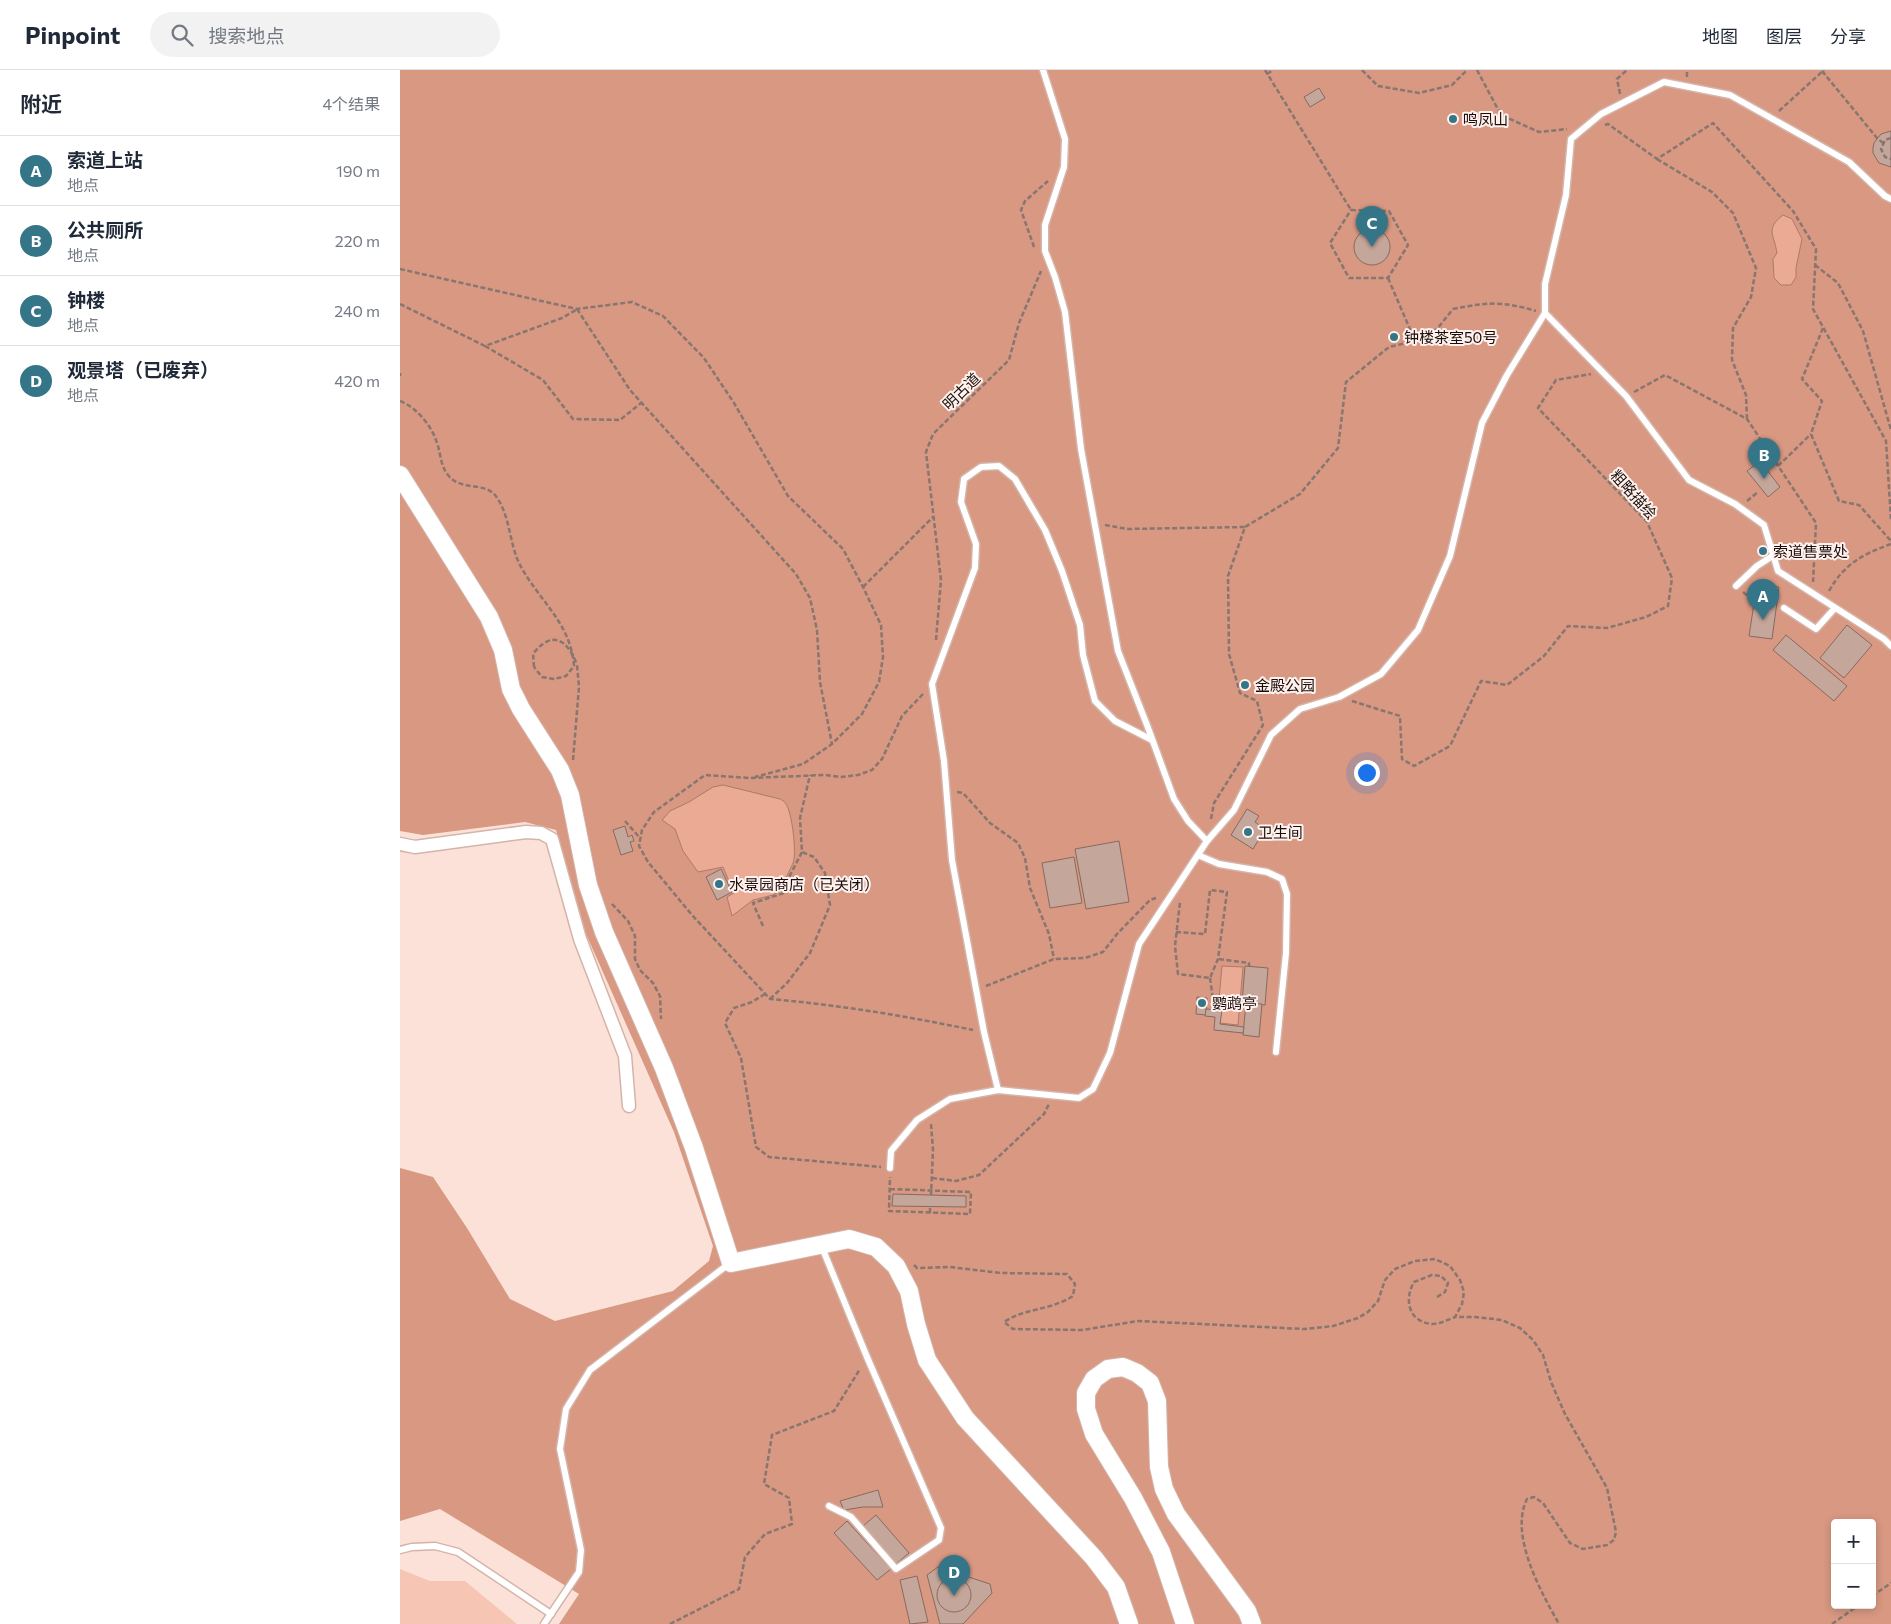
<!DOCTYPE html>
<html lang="zh">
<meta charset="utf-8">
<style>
:root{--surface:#fff;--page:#f2f2f3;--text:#1f2937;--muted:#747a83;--line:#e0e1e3;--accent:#347588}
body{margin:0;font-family:Commissioner,"Noto Sans SC",sans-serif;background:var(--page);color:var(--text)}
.controls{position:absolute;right:15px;bottom:15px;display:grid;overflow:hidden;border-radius:5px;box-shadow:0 2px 8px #0003}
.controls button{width:45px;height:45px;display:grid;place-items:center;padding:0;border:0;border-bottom:1px solid var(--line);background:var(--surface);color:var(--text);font:25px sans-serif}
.you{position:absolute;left:966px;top:702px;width:18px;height:18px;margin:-12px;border:4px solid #fff;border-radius:50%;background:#1a73e8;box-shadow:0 0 0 8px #1a73e833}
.badge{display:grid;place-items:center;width:32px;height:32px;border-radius:50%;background:var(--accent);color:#fff;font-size:16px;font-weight:700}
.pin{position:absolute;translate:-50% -41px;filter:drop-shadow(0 1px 2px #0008)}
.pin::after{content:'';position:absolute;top:26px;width:18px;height:15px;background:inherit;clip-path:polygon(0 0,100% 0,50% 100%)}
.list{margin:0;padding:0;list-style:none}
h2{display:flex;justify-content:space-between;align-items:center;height:65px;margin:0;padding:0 20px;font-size:21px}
h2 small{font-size:16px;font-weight:400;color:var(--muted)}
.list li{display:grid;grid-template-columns:32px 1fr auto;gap:15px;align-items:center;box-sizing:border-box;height:70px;padding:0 20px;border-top:1px solid var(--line)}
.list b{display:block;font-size:19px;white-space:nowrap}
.list p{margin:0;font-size:16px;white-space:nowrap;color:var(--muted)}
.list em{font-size:16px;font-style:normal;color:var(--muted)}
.icon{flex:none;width:28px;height:28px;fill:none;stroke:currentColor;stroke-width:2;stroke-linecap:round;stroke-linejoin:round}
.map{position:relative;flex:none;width:1491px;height:1554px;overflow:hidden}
header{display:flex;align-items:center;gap:30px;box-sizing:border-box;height:70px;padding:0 25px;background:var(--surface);border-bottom:1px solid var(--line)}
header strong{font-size:24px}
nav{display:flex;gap:28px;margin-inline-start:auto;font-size:18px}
.search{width:350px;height:45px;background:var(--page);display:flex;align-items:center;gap:12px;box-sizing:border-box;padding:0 18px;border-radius:28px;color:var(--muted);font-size:19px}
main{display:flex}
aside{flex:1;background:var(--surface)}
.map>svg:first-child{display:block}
</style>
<header>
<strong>Pinpoint</strong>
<div class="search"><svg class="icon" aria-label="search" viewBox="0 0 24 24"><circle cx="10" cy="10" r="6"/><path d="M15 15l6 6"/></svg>搜索地点</div>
<nav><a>地图</a><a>图层</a><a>分享</a></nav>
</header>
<main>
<aside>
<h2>附近<small>4个结果</small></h2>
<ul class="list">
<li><span class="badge">A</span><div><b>索道上站</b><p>地点</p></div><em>190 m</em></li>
<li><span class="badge">B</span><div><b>公共厕所</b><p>地点</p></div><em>220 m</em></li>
<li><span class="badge">C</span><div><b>钟楼</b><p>地点</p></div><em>240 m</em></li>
<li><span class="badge">D</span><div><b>观景塔（已废弃）</b><p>地点</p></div><em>420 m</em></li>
</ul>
</aside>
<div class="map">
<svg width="1491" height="1554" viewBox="0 0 1491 1554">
<rect width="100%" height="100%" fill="#fce1d8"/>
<path fill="#f7c5b3" d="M 0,1499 L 30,1511 L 65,1511 L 117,1554 L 0,1554 Z"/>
<path fill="#d89882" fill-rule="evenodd" d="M 0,0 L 1491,0 L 1491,1554 L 159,1554 L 179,1524 L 40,1439 L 0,1451 L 0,1098 L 33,1107 L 67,1158 L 110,1229 L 155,1251 L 273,1221 L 309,1191 L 313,1176 L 274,1062 L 186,864 L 156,760 L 125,752 L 23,765 L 0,761 ZM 1435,1453 L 1472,1453 L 1472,1535 L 1435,1535 Z"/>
<g fill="#ebaa93" stroke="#ac7b6a">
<path d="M 1383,145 L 1392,149 L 1402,169 L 1396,198 L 1396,207 L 1391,215 L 1381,215 L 1374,208 L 1373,189 L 1377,183 C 1374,164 1365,159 1383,145 Z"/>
<path d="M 323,715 L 380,729 C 382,730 385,732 386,734 C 392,742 397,784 393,793 C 389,803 384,808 383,819 L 373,825 L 353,830 L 332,846 L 327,827 L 334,823 L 323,797 L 298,802 L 283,781 L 275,759 L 262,750 L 270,741 L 289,732 L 313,717 Z"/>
<path d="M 822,896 L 843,897 L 838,955 L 820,953 L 821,941 L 818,940 Z"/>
</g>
<g fill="#c5a69b" stroke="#876a60">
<path d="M 919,18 L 925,28 L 910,37 L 904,27 Z"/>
<path d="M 1491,61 L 1491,97 L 1479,93 L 1473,83 L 1473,78 L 1474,73 L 1481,64 Z"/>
<circle cx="972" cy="177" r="18"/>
<path d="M 1360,391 L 1380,417 L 1368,427 L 1347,401 Z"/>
<path d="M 1357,514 L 1379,517 L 1372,569 L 1349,566 Z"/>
<path d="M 1447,555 L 1472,575 L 1444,608 L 1420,588 Z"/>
<path d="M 1386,565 L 1447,616 L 1434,631 L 1373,580 Z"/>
<path d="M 847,739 L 859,746 L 855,752 L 865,759 L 853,779 L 831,765 Z"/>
<path d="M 225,756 L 228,767 L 232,765 L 234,771 L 230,772 L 233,781 L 221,785 L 213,760 Z"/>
<path d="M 719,771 L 729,832 L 686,839 L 675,779 Z"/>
<path d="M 674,787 L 682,833 L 650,838 L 642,793 Z"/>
<path d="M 321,799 L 332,822 L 317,830 L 306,807 Z"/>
<path d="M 845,896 L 868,898 L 865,935 L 842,933 Z"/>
<path d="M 797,927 L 807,928 L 806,945 L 796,944 Z"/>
<path d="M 846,933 L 862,934 L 859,967 L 843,965 Z"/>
<path d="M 806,939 L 822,940 L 820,954 L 844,957 L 843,963 L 814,960 L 815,947 L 805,946 Z"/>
<path d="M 493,1124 L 566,1126 L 566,1137 L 492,1136 Z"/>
<path d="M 478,1420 L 483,1437 L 463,1437 L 444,1440 L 440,1431 Z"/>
<path d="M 476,1445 L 509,1483 L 496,1494 L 463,1456 Z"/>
<path d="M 447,1451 L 491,1499 L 477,1510 L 434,1463 Z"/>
<path d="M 538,1497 L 590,1514 L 592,1523 L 563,1554 L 540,1554 L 527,1505 Z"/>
<path d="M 517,1506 L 528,1552 L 510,1554 L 500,1510 Z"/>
<circle cx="554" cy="1525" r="17"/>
</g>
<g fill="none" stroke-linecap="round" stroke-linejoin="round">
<defs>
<g id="lane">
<path d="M 643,0 L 665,69 L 664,97 L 645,155 L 645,181 L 655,207 L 665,242 L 681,379 L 718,581 L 747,655 L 774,729 L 788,751 L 807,771"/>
<path d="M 1145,243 L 1226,326 L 1289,410 L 1335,434 L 1364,455 L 1378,501 L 1484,569 L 1491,576"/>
<path d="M 1336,516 L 1357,496 L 1374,485"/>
<path d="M 1384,538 L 1416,559 L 1435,538"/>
<path d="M 798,785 L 819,794 L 867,802 L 882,809 L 887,824 L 886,883 L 876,982"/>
<path d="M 598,1020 L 584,962 L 552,790 L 544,691 L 532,614 L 575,498 L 576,474 L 561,432 L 564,409 L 581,397 L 599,396 L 615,409 L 645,460 L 662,501 L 680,555 L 683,585 L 695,631 L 715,651 L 752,670"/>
<path d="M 490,1098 L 491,1081 L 517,1050 L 550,1029 L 598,1020 L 679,1028 L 693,1019 L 710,983 L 739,874 L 807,771 L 834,740 L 871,665 L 900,639 L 939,627 L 981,604 L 1018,560 L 1050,486 L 1082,353 L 1107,305 L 1145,243 L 1145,214 L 1166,125 L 1171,69 L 1201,44 L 1264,12 L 1330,25 L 1449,92 L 1485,126 L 1491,129"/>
<path d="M 421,1175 L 467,1287 L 541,1458 L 539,1470 L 496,1499 L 451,1447 L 429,1436"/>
<path d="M 0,1480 L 12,1477 L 35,1476 L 58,1482 L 151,1544"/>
<path d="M 144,1554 L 179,1502 L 181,1480 L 160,1379 L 166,1339 L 190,1300 L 330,1193"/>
</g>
<path id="street" d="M 0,774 L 15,777 L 126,762 L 141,763 L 152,769 L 180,869 L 225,986 L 229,1036"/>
<g id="secondary">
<path d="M 0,405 L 89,547 L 103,580 L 111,619 L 121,639 L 160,700 L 170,725 L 188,815 L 204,862 L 264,998 L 294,1078 L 331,1193 L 449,1169 L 476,1177 L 496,1196 L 509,1221 L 516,1254 L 527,1290 L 565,1348 L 694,1488 L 716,1517 L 729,1554"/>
<path d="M 785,1554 L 761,1482 L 733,1428 L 694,1364 L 686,1339 L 686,1323 L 694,1309 L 708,1299 L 723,1297 L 737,1303 L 750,1313 L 757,1331 L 759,1397 L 764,1419 L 776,1444 L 847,1541 L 852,1554"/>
</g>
</defs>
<use href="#lane" stroke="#d4b4a9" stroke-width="9"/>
<use href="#street" stroke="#d4b4a9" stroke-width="15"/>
<use href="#secondary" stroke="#d4b4a9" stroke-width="20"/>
<g stroke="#88766f" stroke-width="2.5" stroke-dasharray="5 2.5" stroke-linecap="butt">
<path d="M 865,0 L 951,140"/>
<path d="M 962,0 L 978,16 L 1019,23 L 1052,15 L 1067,0"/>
<path d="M 1077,0 L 1101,45 L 1139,62 L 1167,59"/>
<path d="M 1422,1 L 1477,68 L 1483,73"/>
<path d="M 867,4 L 873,0"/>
<path d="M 1287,7 L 1287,0"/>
<path d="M 1220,24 L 1217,9 L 1227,0"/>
<path d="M 1379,41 L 1424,0"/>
<path d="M 1205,55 L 1208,54 L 1257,89 L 1313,53 L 1393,141 L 1416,179 L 1413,239 L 1486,371 L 1491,450"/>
<path d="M 1491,68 L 1485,70 L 1481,79 L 1485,87 L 1491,89"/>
<path d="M 1257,89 L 1312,122 L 1333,143 L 1356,198 L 1351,227 L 1333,258 L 1332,290 L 1346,325 L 1347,349"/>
<path d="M 951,140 L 989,141 L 1008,175 L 988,208 L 949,208 L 930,173 Z"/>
<path d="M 634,177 L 621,140 L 625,131 L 648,111"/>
<path d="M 1415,195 L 1438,213 L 1463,261 L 1491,360"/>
<path d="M 0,199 L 177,239 L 232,232 L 263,246 L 304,288 L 334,333 L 388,426 L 443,479 L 463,517 L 481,555 L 483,587 L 479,612 L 462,644 L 432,674 L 403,694 L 355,707"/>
<path d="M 988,208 L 1015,271"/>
<path d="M 0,234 L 85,276 L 162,248 L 176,240"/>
<path d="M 177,239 L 230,320 L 396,504 L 410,528 L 417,560 L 420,612 L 432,674"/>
<path d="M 1423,258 L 1402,309 L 1422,331 L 1411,364 L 1439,431 L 1459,435 L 1491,471"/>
<path d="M 85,276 L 143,310 L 173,349 L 220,350 L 241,333"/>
<path d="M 0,303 L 0,306"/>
<path d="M 1234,322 L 1265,305 L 1347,349 L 1416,453 L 1413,512"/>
<path d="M 0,331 C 16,337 32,356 37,373 C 41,384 40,395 48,405 C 60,421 84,412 95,425 C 110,444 109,472 119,493 C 137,529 171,552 174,596 L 166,606 L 154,609 L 142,607 L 134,597"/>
<path d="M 1378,396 L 1411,364"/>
<path d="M 1347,431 L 1358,422"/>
<path d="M 705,455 L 727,459 L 845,457"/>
<path d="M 463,517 L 533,447"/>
<path d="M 1429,521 C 1444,494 1463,484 1491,474"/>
<path d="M 1343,522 L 1354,531 L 1374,534"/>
<path d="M 536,570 L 541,510 L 526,382 L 533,364 L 609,290 L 619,253 L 641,201"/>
<path d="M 523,624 L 502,646 L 482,689 L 472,700 L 458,705 L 441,707 L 425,705 L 349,708 L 305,705 L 254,742 L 242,760 L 239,776 L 248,792 L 292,845 L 370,929 C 439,935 506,946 573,960"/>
<path d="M 952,631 L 1000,646 L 1002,689 L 1014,696 L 1050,676 L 1081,611 L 1107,615 L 1144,586 L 1168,556 L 1207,558 L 1246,547 L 1268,536 L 1272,508 L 1247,452 L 1138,338 L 1156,310 L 1191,304"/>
<path d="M 173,690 L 179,617 L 177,595"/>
<path d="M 557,722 L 563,723 L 590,753 L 618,773 L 625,788 L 630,818 L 649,864 L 654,889"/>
<path d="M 811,749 L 814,733 L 863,655 L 857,631 L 840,623 L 829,584 L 828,506 L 845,457 L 900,424 L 938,378 L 946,312 L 989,277 L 1015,271 L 1037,259 L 1053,239 C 1087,232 1102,231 1136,241"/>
<path d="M 225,751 L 240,768"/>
<path d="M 212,834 L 228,851 L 235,866 L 235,889 L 240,900 L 253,913 L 260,926 L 261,949"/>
<path d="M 363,856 L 353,833 L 384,823 L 387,811 L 402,782 L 400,748 L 410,705"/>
<path d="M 776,862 L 805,864 L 810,820 L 827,822 L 818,889 L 810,908 L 778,904 L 775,876 L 780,832"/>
<path d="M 819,889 L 849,893 L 849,896"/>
<path d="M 810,908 L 813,930 L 812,939"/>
<path d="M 586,916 L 654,889 L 685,888 L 703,882 L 717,864 L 750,830 L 756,828"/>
<path d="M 365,924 L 352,932 L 334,938 L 325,953 L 341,988 L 356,1077 L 369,1087 L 481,1097"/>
<path d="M 370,929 L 387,913 L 410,883 L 430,835 L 425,803 L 414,787 L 402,782"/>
<path d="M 531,1054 L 533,1080 L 531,1125"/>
<path d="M 532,1108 L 556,1111 L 579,1105 L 644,1044 L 649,1034"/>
<path d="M 490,1119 L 571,1122 L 570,1144 L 489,1141 L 490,1107"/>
<path d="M 530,1143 L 530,1137"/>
<path d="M 514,1195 L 517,1198 L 550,1197 L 601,1203 L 667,1204 L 675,1214 L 673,1226 C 652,1240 625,1238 604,1252 L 613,1259 L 682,1260 L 738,1251 L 904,1259 L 933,1256 L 958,1248 L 968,1242 L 978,1231 L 985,1210 L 995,1199 L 1015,1191 L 1035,1189 L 1050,1196 L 1060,1210 L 1064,1222 L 1062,1234 L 1055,1247 L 1075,1247 L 1102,1250 L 1120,1258 L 1133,1270 L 1143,1285 L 1151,1312 L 1165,1344 L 1207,1418 L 1216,1462 L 1214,1470 L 1207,1475 L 1183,1479 L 1170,1473 L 1143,1433 L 1134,1427 L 1127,1429 C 1109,1465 1141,1522 1159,1554"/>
<path d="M 1037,1227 L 1045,1222 L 1048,1213 L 1041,1206 L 1032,1205 L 1014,1212 C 1004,1229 1008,1252 1032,1254 C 1040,1254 1047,1250 1055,1247"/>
<path d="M 1472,1526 L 1491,1513"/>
<path d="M 270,1554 L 339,1519 L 345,1487 L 365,1464 L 392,1454 L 389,1428 L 364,1414 L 372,1365 L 434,1341 L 460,1299"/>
<path d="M 1432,1554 L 1459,1535"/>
</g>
<use href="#lane" stroke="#fff" stroke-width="6"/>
<use href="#street" stroke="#fff" stroke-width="12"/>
<use href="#secondary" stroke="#fff" stroke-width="18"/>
<path stroke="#88766f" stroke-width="2.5" stroke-dasharray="5 2.5" stroke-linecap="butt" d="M 134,597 L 133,584 C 152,559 168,570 177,595"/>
</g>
<g fill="#347588" stroke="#fff1ed" stroke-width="2">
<circle cx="1053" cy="49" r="5"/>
<circle cx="994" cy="267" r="5"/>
<circle cx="1363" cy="481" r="5"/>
<circle cx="845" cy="615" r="5"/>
<circle cx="848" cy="762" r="5"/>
<circle cx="319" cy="814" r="5"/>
<circle cx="802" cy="933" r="5"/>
</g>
<g text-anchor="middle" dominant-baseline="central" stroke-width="4" stroke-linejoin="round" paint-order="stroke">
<g font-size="15" fill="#190e0a" stroke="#fff1ed" text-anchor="start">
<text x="1063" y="49">鸣凤山</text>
<text x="1004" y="267">钟楼茶室50号</text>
<text x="1373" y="481">索道售票处</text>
<text x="855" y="615">金殿公园</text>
<text x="858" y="762">卫生间</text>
<text x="329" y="814">水景园商店（已关闭）</text>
<text x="812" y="933">鹦鹉亭</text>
</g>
<g font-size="15" fill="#190e0a" stroke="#fff1ed">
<text transform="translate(561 321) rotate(-44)">明古道</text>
<text transform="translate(1234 424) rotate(48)">粗略描绘</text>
</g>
</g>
</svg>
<div class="controls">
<button>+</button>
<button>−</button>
</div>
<div class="you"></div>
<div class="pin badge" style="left:1363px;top:550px">A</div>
<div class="pin badge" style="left:1364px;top:409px">B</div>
<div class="pin badge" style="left:972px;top:177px">C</div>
<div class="pin badge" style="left:554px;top:1526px">D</div>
</div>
</main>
